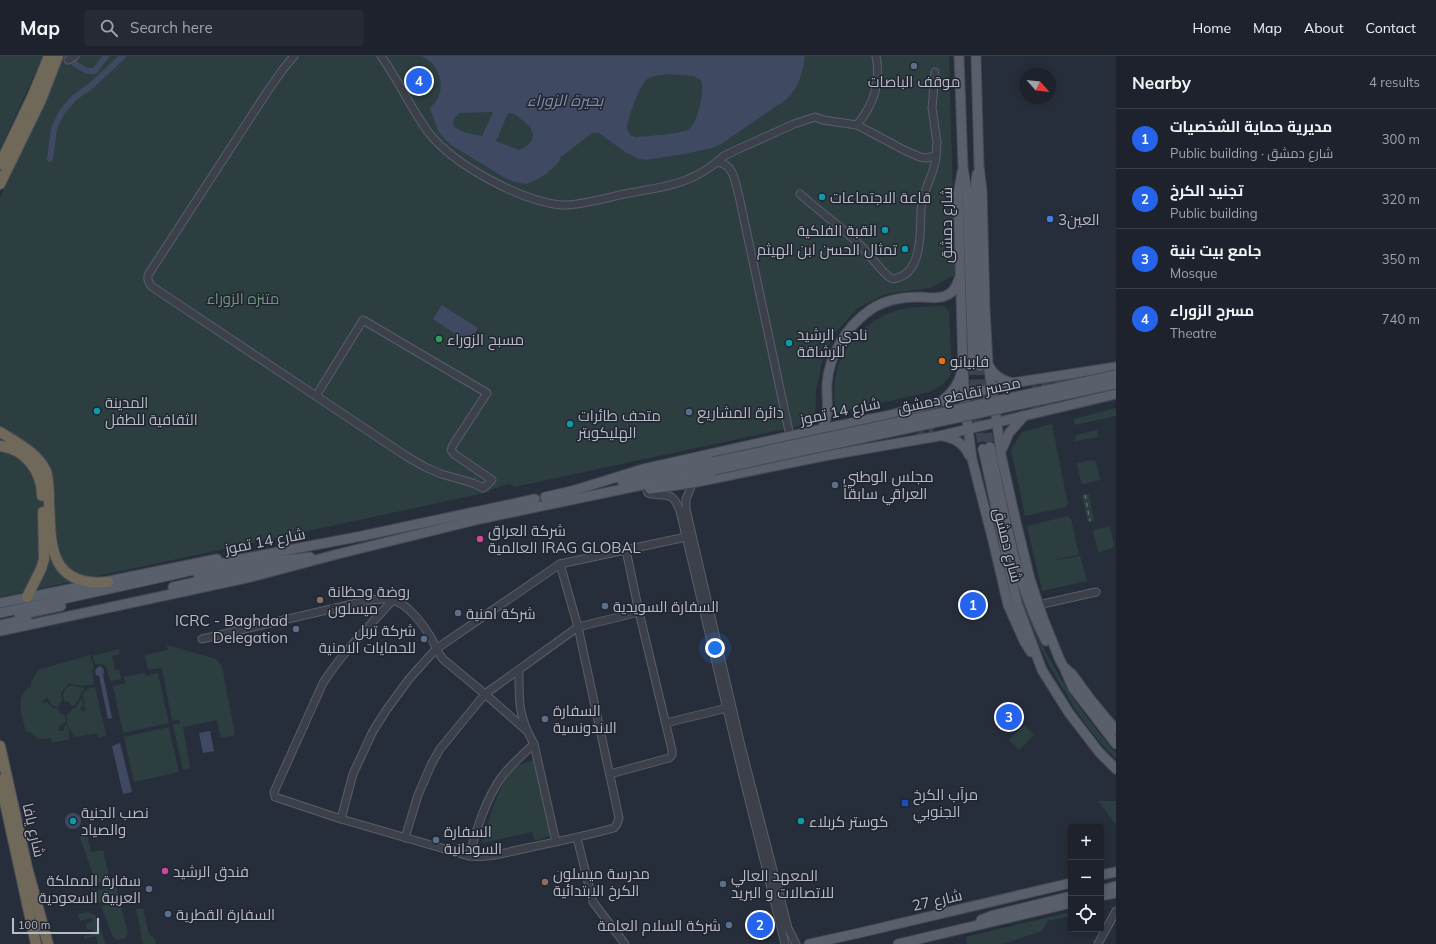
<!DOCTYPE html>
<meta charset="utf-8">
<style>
:root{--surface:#1d222c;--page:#252a34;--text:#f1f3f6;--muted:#a0a4a9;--line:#3b3f48;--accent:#2563eb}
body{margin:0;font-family:Mulish,Cairo,sans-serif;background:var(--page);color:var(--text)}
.controls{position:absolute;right:12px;bottom:12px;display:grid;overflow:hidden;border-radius:4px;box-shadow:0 2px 6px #0003}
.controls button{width:36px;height:36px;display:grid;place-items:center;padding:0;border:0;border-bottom:1px solid var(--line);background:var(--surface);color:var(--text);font:20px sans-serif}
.compass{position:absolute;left:1020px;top:12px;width:36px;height:36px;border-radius:50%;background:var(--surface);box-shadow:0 2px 6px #0003;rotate:117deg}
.scale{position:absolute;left:12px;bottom:10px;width:87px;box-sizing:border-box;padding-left:4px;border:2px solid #b7bbc7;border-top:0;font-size:11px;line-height:14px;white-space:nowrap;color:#b7bbc7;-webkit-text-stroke:3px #202530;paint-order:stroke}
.you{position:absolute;left:715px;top:592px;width:14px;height:14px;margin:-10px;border:3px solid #fff;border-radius:50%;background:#1a73e8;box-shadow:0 0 0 6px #1a73e833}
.badge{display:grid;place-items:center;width:26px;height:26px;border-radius:50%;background:var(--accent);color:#fff;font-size:13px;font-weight:700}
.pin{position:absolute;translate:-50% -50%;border:2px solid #fff;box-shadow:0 1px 4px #0006}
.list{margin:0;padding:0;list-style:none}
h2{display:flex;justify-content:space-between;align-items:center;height:52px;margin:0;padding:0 16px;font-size:17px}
h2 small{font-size:13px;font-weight:400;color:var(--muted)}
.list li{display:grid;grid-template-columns:26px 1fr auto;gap:12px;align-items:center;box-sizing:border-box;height:60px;padding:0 16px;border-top:1px solid var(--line)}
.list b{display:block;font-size:15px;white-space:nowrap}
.list p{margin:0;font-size:13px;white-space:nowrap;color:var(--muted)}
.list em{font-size:13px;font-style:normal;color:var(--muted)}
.icon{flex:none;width:22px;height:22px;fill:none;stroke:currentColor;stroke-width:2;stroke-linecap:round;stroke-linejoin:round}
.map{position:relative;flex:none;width:1116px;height:888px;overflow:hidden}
header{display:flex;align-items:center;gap:24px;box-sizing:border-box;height:56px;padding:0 20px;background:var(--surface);border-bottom:1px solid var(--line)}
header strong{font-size:19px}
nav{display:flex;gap:22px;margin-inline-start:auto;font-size:14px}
.search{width:280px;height:36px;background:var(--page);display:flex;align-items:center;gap:10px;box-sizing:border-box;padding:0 14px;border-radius:4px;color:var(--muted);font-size:15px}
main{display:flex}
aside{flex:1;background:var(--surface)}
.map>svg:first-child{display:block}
</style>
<header>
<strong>Map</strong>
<div class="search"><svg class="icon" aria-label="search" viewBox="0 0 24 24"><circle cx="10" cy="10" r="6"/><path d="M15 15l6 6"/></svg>Search here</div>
<nav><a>Home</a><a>Map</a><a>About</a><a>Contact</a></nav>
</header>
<main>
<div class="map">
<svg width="1116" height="888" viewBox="0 0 1116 888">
<rect width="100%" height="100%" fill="#272e3b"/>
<g fill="#2d3e40">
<path d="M 0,0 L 43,0 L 0,93 Z"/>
<path d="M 64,0 L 949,0 L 955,219 L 930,232 L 885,238 L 858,252 L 833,279 L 822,306 L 816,335 L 815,364 L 813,367 L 514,431 L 510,428 L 492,433 L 489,436 L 0,541 L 0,142 L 45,46 Z"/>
<path d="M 940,250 L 945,251 L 949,255 L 952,315 C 950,324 937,333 929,336 L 836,357 C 834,342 833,329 837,314 C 842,290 869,264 892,256 C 907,250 925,251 940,250 Z"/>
<path d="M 1116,352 L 1116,360 L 1074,369 L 1074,363 Z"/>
<path d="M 1052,368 L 1068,448 L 1066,451 L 1025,460 L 1011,394 L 1022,376 Z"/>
<path d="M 1097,374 L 1098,381 L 1075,385 L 1076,379 Z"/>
<path d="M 1092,404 L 1096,406 L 1100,424 L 1083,428 L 1081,426 L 1077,407 Z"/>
<path d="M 1089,438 L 1094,465 L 1088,466 L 1082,439 Z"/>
<path d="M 1068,460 L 1071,463 L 1079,499 L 1056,503 L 1058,504 L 1080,500 L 1087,525 L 1042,535 L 1027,470 Z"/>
<path d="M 1110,470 L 1114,489 L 1112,492 L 1098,496 L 1093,474 Z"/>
<path d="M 1021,537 C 1041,597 1074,649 1116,697 L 1116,703 C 1098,686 1076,657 1065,635 L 1064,635 C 1045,604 1031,572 1019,538 Z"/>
<path d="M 167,589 L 216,603 L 222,610 L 235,679 L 221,682 L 217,664 L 183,671 L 190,712 L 183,714 L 173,669 L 180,667 L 180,664 L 172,665 L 162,612 L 148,614 L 145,599 L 168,594 Z"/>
<path d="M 119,593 L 120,598 L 112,600 L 115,614 L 119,614 L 121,623 L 110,625 L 106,610 L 101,608 L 95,609 L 93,600 Z"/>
<path d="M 90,599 L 94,611 L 92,614 L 94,628 L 83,630 L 69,627 L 61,637 L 62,645 L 59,648 L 58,652 L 52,649 L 47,641 L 43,645 L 45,647 L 47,646 L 54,653 L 58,653 L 60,657 L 65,659 L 66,666 L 59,670 L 59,673 L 60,675 L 64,675 L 64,671 L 66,669 L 69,672 L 69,683 L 52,687 L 51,682 L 38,683 L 30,676 L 26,676 C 23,662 13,638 31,631 L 31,626 L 38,614 Z"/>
<path d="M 145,617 L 146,620 L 158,617 L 169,667 L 123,677 L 113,630 L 125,627 L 124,621 Z"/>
<path d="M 71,629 L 77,631 L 85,632 C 79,638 80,646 72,651 L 69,646 L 64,645 C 62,638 64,631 71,629 Z"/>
<path d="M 95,631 L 106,679 L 99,682 L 97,677 L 75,681 L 67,668 L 67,659 L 70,657 L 72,653 L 75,652 L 82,642 L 83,649 L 80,652 L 82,655 L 85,655 L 86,653 L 84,651 L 84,643 L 82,640 C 84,633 89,632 95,631 Z"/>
<path d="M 1024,669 L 1034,679 L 1019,694 L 1009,684 Z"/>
<path d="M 169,671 L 179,716 L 134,726 L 124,681 Z"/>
<path d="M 534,704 L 535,706 L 553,779 L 535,785 L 532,776 L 482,787 C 487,768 499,727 514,713 C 519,709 527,705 534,704 Z"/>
<path d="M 1098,745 L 1116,745 L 1116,769 Z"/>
<path d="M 87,778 L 91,796 L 103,794 L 109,820 L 106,825 L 96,827 L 80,782 L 80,780 Z"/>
<path d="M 116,825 L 119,843 L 99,847 L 93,834 C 102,835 110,832 116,825 Z"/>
<path d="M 120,846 L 128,878 L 125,882 L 117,884 L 113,881 L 101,850 Z"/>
<path d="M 143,852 L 149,878 L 155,883 L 156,888 L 143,888 L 136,853 Z"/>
<path d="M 88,856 L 95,859 L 106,888 L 98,888 L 96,880 L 84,883 L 84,880 L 93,878 L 92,873 L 87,874 L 86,868 L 92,866 L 92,862 L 80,865 L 78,858 Z"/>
<path d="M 1071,856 L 1071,860 L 1047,865 L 1047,868 L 1045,870 L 1042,875 L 1003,888 L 967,888 L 966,881 Z"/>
</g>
<g fill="#3f4a62" fill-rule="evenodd">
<path d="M 421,0 L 805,0 C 803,16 799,31 787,43 L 721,88 L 712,92 L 684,98 L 646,104 L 639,103 L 625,96 L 599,77 L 592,77 L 561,101 L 558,107 L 546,118 L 534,125 L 526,128 L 514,126 L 505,122 L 451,89 L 441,79 L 438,75 L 430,52 C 434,48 438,43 439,39 C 445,23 435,5 421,0 ZM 668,18 L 693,20 L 701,24 C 705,34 698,68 688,74 C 682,77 643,81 635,81 C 633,80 632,80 630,79 C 629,77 628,75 627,73 C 627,63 640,29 647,23 C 653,19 661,19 668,18 ZM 492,56 L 493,57 L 482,80 C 473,78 460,77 453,69 L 454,63 L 459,57 ZM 508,57 C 514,57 518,60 522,64 C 537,74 537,87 519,94 L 496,85 Z"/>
<path d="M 442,249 L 478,272 L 469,287 L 433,263 Z"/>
<path d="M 100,610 C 104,613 105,615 103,619 L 112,662 L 108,663 L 99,620 L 96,619 L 95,615 L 97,612 Z"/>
<path d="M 210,675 L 214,695 L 203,697 L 199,677 Z"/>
<path d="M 120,687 L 132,736 L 123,738 L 112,690 Z"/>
<circle cx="73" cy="765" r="8"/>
</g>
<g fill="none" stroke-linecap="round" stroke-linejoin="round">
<g stroke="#3f4a62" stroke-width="6">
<path d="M 75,8 L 87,15 L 95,15 L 106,0"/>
<path d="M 50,103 L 54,72 L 62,56 L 74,42 L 92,29 L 123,0"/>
</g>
<g stroke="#3d4350" stroke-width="9" stroke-dasharray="9 4.5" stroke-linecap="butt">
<path d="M 973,310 L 976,354 L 983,393"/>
<path d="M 980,310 L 983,352 L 990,391"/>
<path d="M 1053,350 C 1041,352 1028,350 1035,334 L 1039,331 L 1079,320"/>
<path d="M 911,356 L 920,355 L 927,356 C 938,369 925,379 914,384"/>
</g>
<defs>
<g id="minor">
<path d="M 294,0 L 284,12 L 269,33 L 148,219 L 148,224 L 151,230 L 316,340 L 363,264 L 487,337 L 453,389 L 451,394 L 454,398 L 492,424"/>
<path d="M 381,0 C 399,25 411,53 429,77 C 454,109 521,145 561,149 C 578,150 606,142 624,138 C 660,131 687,130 717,106 C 734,108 735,126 739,140 L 790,380"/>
<path d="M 68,4 L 75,0"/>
<path d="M 935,16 L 932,52 L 937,86 L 936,100"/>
<path d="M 857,69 C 874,48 881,27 876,0"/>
<path d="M 717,106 L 724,100 L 736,94 L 794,68 L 815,61 L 823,64 L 857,69 L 906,95 L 920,101 L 926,102 L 936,100 C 935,119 922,134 921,153 C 920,173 923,212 900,221 C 896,222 894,224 891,222 C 884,219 869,198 862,191 C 843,172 820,156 800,138"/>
<path d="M 316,340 L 406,400 L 425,411 L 441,418 L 473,427 L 483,432 L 489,427"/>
<path d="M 694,424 L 686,443 L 686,453 L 741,690 L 788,872 L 796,888"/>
<path d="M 647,434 L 648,437 L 651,438 C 668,440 673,436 680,455 L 742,716 L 785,888"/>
<path d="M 393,544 C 369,570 343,596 323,627 L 274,736 L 275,741 L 341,763 L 469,800 C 489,802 508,796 527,792 C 556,786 585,780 614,772 L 617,768 L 619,762 L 578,571 L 560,508"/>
<path d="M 1038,549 L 1096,536"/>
<path d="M 202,583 L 370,544 C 378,543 384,542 392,544 C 407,547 422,567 430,580 C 435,588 437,597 444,604 L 485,638 L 526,674"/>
<path d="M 519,614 C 519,646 518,660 534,688 L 556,786"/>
<path d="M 666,667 L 727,652"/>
<path d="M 610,718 L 669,702 L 672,699 L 672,694 L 639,556 L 626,494"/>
<path d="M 341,763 L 353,718 L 373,675 L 387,653 L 409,623 L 436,593 L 560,508 L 686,481"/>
<path d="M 405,782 L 418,739 L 432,707 L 440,693 L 485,638 L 578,571 L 639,556"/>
<path d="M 577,782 L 593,846 L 625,888"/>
<path d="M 469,800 C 477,772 486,742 503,719 C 512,708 523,698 534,688"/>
<path d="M 1098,888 L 1116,855"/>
</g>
<g id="major">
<path d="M 959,0 L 963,111 L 967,138 L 973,310"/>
<path d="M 976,0 L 979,110 L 982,135 L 985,251 L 988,307 L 993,341"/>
<path d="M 962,116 L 958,139 L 963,311 L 965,347"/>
<path d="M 977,118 L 974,138 L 980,310"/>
<path d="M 989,310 C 994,320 1002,324 1012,327"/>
<path d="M 944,343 C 953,336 958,329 961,318"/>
<path d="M 996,359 L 1001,399 L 1016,466 L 1030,523 L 1043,562 L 1059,602 L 1063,610 L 1072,618 L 1091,644 L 1116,674"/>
<path d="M 967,365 L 972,403 L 994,489 L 1008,549 L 1024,585 L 1031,596"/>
<path d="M 822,373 C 831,356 826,346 827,328 C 829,299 846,271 870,254 C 884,244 902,241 919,241 C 929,241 939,244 949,238 C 954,235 957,229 959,223"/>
<path d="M 942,380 C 955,382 963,387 969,399"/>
<path d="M 990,391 C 1004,457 1015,525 1046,585"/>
<path d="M 983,393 L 1017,547 L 1042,614 L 1069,657 L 1099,696 L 1116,713"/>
<path d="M 1002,393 L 1009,377 L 1024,360"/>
<path d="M 622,425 L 713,406"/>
<path d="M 650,433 L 692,427 L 824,400 L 939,380 L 1116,338"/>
<path d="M 572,435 L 643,413 L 822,373 L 886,360 L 1012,327 L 1116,311"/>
<path d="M 545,441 L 576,434"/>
<path d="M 198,519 L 245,509 L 310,501"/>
<path d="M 173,531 L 270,510"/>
<path d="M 0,547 L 217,503"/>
<path d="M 0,557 L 172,519 L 241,503 L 362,480 L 535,443"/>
<path d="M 19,559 L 61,550"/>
<path d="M 0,569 L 27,563"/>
<path d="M 0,575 L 251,521 L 338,498 L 480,463 L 714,414"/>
<path d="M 1065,614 L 1073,632 L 1116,688"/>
<path d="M 1101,819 L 1116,816"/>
<path d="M 1101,834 L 1116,830"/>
<path d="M 1101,840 L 1116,837"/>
<path d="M 981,864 L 994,859 L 1071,840"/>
<path d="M 809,888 L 859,877 L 1071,827"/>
<path d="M 898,888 L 1071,847"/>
</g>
<g id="highway">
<path d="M 0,108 L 33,39 L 49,0"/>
<path d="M 0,128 L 41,44 L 58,0"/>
<path d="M 0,376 C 16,386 38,397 46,415 C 49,425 49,436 49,446 C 51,479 47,521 90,526 C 96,527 102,526 108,526"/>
<path d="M 0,390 C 25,393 42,415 42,440"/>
<path d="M 27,541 L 41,513 L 44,503 L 43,456"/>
<path d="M 0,690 L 27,811 L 48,888"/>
<path d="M 0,724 L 36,888"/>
</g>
</defs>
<use href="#minor" stroke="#595e69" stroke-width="9"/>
<use href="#major" stroke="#444954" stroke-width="11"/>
<use href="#highway" stroke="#464b56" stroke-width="12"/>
<use href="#minor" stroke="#3b404b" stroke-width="7"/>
<use href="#major" stroke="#595f6b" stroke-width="9"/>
<use href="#highway" stroke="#706959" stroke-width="10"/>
<path stroke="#5f6674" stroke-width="1.5" stroke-dasharray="4 4" stroke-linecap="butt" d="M 1085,439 L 1090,465"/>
<defs>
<g id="major-bridge">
<path d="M 713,406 L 1116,319"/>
<path d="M 714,414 L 1116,328"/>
</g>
</defs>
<use href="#major-bridge" stroke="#444954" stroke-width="11" stroke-linecap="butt"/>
<use href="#major-bridge" stroke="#595f6b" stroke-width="9"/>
</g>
<g fill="#5c6f8a" stroke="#202530" stroke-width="1.5">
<circle cx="914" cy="10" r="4"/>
<circle cx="689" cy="356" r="4"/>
<circle cx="835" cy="429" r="4"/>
<circle cx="605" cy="550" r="4"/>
<circle cx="458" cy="557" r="4"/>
<circle cx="296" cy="573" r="4"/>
<circle cx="424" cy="583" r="4"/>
<circle cx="545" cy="663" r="4"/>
<circle cx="436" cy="784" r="4"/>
<circle cx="723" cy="828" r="4"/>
<circle cx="149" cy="833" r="4"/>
<circle cx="168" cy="858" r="4"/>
<circle cx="729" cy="869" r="4"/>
</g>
<g fill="#0f9aa8" stroke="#202530" stroke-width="1.5">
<circle cx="822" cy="141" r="4"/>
<circle cx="885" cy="174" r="4"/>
<circle cx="905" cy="193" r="4"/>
<circle cx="789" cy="287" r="4"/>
<circle cx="97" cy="355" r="4"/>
<circle cx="570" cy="368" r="4"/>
<circle cx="73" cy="765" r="4"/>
<circle cx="801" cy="765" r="4"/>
</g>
<circle fill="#3f7fe0" stroke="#202530" stroke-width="1.5" cx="1050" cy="163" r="4"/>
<circle fill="#2e9e5b" stroke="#202530" stroke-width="1.5" cx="439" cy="283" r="4"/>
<circle fill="#e8710a" stroke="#202530" stroke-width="1.5" cx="942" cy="305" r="4"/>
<g fill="#d1479c" stroke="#202530" stroke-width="1.5">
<circle cx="480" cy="483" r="4"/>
<circle cx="165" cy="815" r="4"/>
</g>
<g fill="#8d6e63" stroke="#202530" stroke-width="1.5">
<circle cx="320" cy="544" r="4"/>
<circle cx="545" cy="826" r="4"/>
</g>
<rect fill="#1a4fb4" stroke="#202530" stroke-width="1.5" x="901" y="743" width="8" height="8" rx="2"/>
<g text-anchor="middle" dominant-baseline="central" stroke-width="3" stroke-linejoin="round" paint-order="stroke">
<g font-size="15" fill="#b7bbc7" stroke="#202530" text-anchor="start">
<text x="914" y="25" text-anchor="middle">موقف الباصات</text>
<text x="830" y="141">قاعة الاجتماعات</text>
<text x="1058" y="163">العين3</text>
<text x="877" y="174" text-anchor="end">القبة الفلكية</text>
<text x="897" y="193" text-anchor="end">تمثال الحسن ابن الهيثم</text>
<text x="797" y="278">نادي الرشيد<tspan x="797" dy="17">للرشاقة</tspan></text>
<text x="447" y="283">مسبح الزوراء</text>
<text x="950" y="305">فابيانو</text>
<text x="105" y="346">المدينة<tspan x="105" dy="17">الثقافية للطفل</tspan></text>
<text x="697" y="356">دائرة المشاريع</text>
<text x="578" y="359">متحف طائرات<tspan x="578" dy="17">الهليكوبتر</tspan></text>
<text x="843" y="420">مجلس الوطني<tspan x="843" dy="17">العراقي سابقاً</tspan></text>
<text x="488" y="474">شركة العراق<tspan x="488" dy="17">العالمية IRAG GLOBAL</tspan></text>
<text x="328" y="535">روضة وحظانة<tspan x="328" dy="17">ميسلون</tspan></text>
<text x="613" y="550">السفارة السويدية</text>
<text x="466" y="557">شركة امنية</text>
<text x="288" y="564" text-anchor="end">ICRC - Baghdad<tspan x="288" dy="17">Delegation</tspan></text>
<text x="416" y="574" text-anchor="end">شركة تربل<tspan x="416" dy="17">للحمايات الامنية</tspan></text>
<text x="553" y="654">السفارة<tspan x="553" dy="17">الاندونسية</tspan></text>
<text x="913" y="738">مرآب الكرخ<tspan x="913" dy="17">الجنوبي</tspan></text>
<text x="81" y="756">نصب الجنية<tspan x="81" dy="17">والصياد</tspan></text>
<text x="809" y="765">كوستر كربلاء</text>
<text x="444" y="775">السفارة<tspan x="444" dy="17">السودانية</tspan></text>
<text x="173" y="815">فندق الرشيد</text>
<text x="553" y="817">مدرسة ميسلون<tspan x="553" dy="17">الكرخ الابتدائية</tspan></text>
<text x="731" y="819">المعهد العالي<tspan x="731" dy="17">للاتصالات و البريد</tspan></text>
<text x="141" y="824" text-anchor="end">سفارة المملكة<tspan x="141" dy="17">العربية السعودية</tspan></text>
<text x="176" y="858">السفارة القطرية</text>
<text x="721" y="869" text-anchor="end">شركة السلام العامة</text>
</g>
<g font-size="15" fill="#b7bbc7" stroke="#202530">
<text transform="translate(946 169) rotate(-90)">شارع دمشق</text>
<text transform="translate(959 339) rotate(-12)">مجسر تقاطع دمشق</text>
<text transform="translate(840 355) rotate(-12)">شارع 14 تموز</text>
<text transform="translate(265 485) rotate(-11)">شارع 14 تموز</text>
<text transform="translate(1008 489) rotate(76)">شارع دمشق</text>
<text transform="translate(34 774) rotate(77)">شارع يافا</text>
<text transform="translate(937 844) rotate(-13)">شارع 27</text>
</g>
<g font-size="15" fill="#71957c" stroke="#202530">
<text x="243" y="242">متنزه الزوراء</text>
</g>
<g font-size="16" font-style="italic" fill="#828faa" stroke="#202530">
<text x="565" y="44">بحيرة الزوراء</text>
</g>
</g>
</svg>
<div class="controls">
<button>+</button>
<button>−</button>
<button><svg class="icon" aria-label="locate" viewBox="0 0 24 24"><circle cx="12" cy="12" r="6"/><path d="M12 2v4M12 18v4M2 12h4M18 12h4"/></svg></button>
</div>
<svg class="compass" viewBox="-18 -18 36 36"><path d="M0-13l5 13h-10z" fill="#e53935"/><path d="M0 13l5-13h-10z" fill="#a0a4a9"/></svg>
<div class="scale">100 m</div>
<div class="you"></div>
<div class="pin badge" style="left:973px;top:549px">1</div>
<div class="pin badge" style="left:760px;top:869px">2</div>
<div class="pin badge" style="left:1009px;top:661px">3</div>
<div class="pin badge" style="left:419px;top:25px">4</div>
</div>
<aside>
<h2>Nearby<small>4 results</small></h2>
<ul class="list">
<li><span class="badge">1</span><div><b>مديرية حماية الشخصيات</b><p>Public building · شارع دمشق</p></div><em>300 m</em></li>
<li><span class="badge">2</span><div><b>تجنيد الكرخ</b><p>Public building</p></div><em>320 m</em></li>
<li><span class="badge">3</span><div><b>جامع بيت بنية</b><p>Mosque</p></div><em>350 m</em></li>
<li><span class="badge">4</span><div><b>مسرح الزوراء</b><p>Theatre</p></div><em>740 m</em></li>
</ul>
</aside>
</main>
